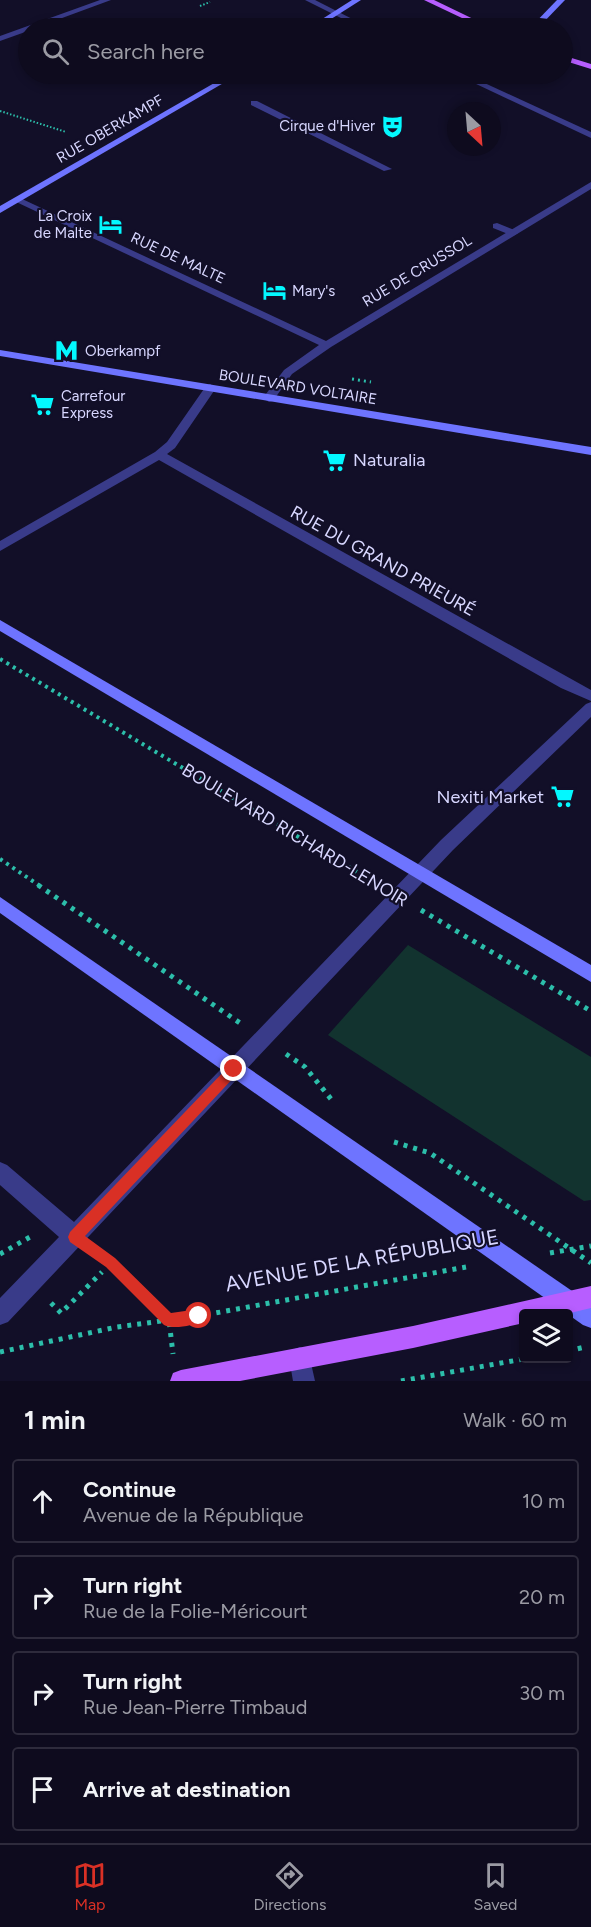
<!DOCTYPE html>
<meta charset="utf-8">
<style>
:root{--surface:#0e0b1e;--page:#1c192b;--text:#f1f3f6;--muted:#9b9ba4;--line:#2e2b3c;--accent:#d93025}
body{margin:0;font-family:Figtree,sans-serif;background:var(--page);color:var(--text)}
.controls{position:absolute;right:18px;bottom:18px;display:grid;overflow:hidden;border-radius:6px;box-shadow:0 3px 9px #0003}
.controls button{width:54px;height:54px;display:grid;place-items:center;padding:0;border:0;border-bottom:2px solid var(--line);background:var(--surface);color:var(--text);font:30px sans-serif}
.compass{position:absolute;left:447px;top:102px;width:54px;height:54px;border-radius:50%;background:var(--surface);box-shadow:0 3px 9px #0003;rotate:154deg}
.stop{position:absolute;width:18px;height:18px;margin:-14px;border:4px solid #d93025;border-radius:50%;background:#fff}
.stop.end{background:#d93025;border-color:#fff;box-shadow:0 2px 6px #0008}
.list{margin:0;padding:0;list-style:none}
h2{display:flex;justify-content:space-between;align-items:center;height:78px;margin:0;padding:0 24px;font-size:26px}
h2 small{font-size:20px;font-weight:400;color:var(--muted)}
.list li{display:grid;grid-template-columns:39px 1fr auto;gap:18px;align-items:center;box-sizing:border-box;height:84px;margin:0 12px 12px;padding:0 12px;border:2px solid var(--line);border-radius:6px}
.list b{display:block;font-size:22px;white-space:nowrap}
.list p{margin:0;font-size:20px;white-space:nowrap;color:var(--muted)}
.list em{font-size:20px;font-style:normal;color:var(--muted)}
.icon{flex:none;width:33px;height:33px;fill:none;stroke:currentColor;stroke-width:2;stroke-linecap:round;stroke-linejoin:round}
.map{position:relative;flex:none;width:591px;height:1381px;overflow:hidden}
.search{position:absolute;background:var(--surface);box-shadow:0 3px 9px #0003;left:18px;right:18px;top:18px;height:66px;display:flex;align-items:center;gap:15px;box-sizing:border-box;padding:0 21px;border-radius:33px;color:var(--muted);font-size:22px}
.sheet{height:462px;background:var(--surface)}
nav{display:flex;justify-content:space-around;align-items:center;box-sizing:border-box;height:84px;border-top:2px solid var(--line);background:var(--surface);font-size:16px;color:var(--muted)}
nav a{display:grid;justify-items:center;gap:3px}
nav .on{color:var(--accent)}
.map>svg:first-child{display:block}
</style>
<div class="map">
<svg width="591" height="1381" viewBox="0 0 591 1381">
<rect width="100%" height="100%" fill="#120f28"/>
<path fill="#12332f" d="M 408,945 L 591,1057 L 591,1200 L 584,1201 L 328,1035 Z"/>
<g fill="none" stroke-linecap="round" stroke-linejoin="round">
<g stroke="#2cbeaa" stroke-width="2" stroke-dasharray="1.5 2" stroke-linecap="butt">
<path d="M 200,6 L 210,2"/>
<path d="M 0,111 L 66,132"/>
</g>
<path stroke="#2cbeaa" stroke-width="3" stroke-dasharray="2 4" stroke-linecap="butt" d="M 352,379 L 371,382"/>
<g stroke="#2cbeaa" stroke-width="4" stroke-dasharray="3 4.5" stroke-linecap="butt">
<path d="M 0,659 L 374,882"/>
<path d="M 0,859 L 40,886"/>
</g>
<g stroke="#2cbeaa" stroke-width="5" stroke-dasharray="4 6" stroke-linecap="butt">
<path d="M 38,885 L 240,1023"/>
<path d="M 421,910 L 591,1011"/>
<path d="M 286,1054 L 305,1067 L 331,1099"/>
<path d="M 394,1142 L 430,1153 L 591,1263"/>
<path d="M 550,1253 L 591,1246"/>
<path d="M 0,1254 L 30,1237"/>
<path d="M 98,1254 L 169,1320 L 173,1354"/>
<path d="M 51,1303 L 61,1313 L 102,1272"/>
<path d="M 568,1351 L 585,1347"/>
<path d="M 0,1352 L 117,1327 L 199,1316 L 466,1267"/>
<path d="M 401,1381 L 529,1358"/>
</g>
<g fill="#393b89" fill-rule="evenodd">
<path d="M 100,0 L 111,0 L 35,28 L 28,28 L 28,31 L 0,41 L 0,36 Z"/>
<path d="M 251,101 L 257,101 L 392,169 L 384,171 L 251,105 Z"/>
<path d="M 497,223 L 517,231 L 518,233 L 513,236 L 493,228 L 493,224 Z"/>
</g>
<g fill="#393b89" fill-rule="evenodd">
<path d="M 305,0 L 315,0 L 370,28 L 361,28 Z"/>
<path d="M 455,74 L 465,74 L 591,132 L 591,138 Z"/>
<path d="M 591,182 L 591,189 L 331,347 L 292,374 L 273,401 L 269,402 L 263,398 L 284,370 L 319,345 L 12,200 L 20,198 L 326,341 Z"/>
<path d="M 210,384 L 216,388 L 175,448 L 167,454 L 591,690 L 591,701 L 561,688 L 159,460 L 0,551 L 0,541 L 155,452 L 167,442 L 206,386 Z"/>
<path d="M 591,702 L 591,717 L 453,850 L 8,1322 L 0,1325 L 0,1298 L 59,1237 L 0,1185 L 0,1162 L 7,1165 L 74,1222 L 441,840 L 586,704 Z"/>
<path d="M 300,1347 L 308,1350 L 315,1381 L 293,1381 L 289,1358 L 292,1350 Z"/>
</g>
<g fill="#6e74ff" fill-rule="evenodd">
<path d="M 352,0 L 361,0 L 317,28 L 308,28 Z"/>
<path d="M 557,0 L 565,0 L 538,28 L 530,28 Z"/>
<path d="M 230,74 L 239,74 L 0,213 L 0,206 Z"/>
<path d="M 0,350 L 591,447 L 591,455 L 0,356 Z"/>
<path d="M 0,620 L 591,965 L 591,982 L 0,631 Z"/>
<path d="M 0,897 L 591,1304 L 591,1328 L 583,1325 L 0,913 Z"/>
</g>
<g fill="#b75eff" fill-rule="evenodd">
<path d="M 424,0 L 434,0 L 492,28 L 483,28 Z"/>
<path d="M 562,55 L 591,64 L 591,69 L 562,60 Z"/>
<path d="M 591,1286 L 591,1308 L 566,1314 L 524,1314 L 524,1323 L 413,1348 L 240,1381 L 170,1381 L 173,1373 L 181,1370 L 413,1326 Z"/>
</g>
</g>
<path fill="#d93025" d="M 234,1064 L 240,1069 L 238,1073 L 85,1236 L 115,1258 L 171,1313 L 199,1309 L 204,1311 L 206,1316 L 204,1321 C 194,1325 174,1330 164,1325 L 106,1267 L 70,1242 L 68,1237 L 70,1232 L 230,1065 Z"/>
<defs>
<symbol id="theatre-bare" viewBox="-9 -9 18 18"><path d="M-5-5.5Q0-4 5-5.5V0Q5 5 0 6Q-5 5-5 0ZM-3.3-2.5H-1v1.5H-3.3ZM1-2.5H3.3v1.5H1ZM-2.8 1Q0 5.5 2.8 1Z" fill="#03f8ff" stroke="#120f28" stroke-width="2.5" paint-order="stroke"/></symbol>
<symbol id="hotel-bare" viewBox="-9 -9 18 18"><path d="M-6-4.5h1.5V1H6V5H4.5V3h-9V5H-6ZM-4 0a1.8 1.8 0 1 1 3.6 0ZM.5 0V-2.5h3Q6-2.5 6 0Z" fill="#03f8ff" stroke="#120f28" stroke-width="2.5" paint-order="stroke"/></symbol>
<symbol id="metro-bare" viewBox="-9 -9 18 18"><path d="M-5.5 5V-5H-3L0 0L3-5H5.5V5H3V-.5L0 4L-3-.5V5Z" fill="#03f8ff" stroke="#120f28" stroke-width="2.5" paint-order="stroke"/></symbol>
<symbol id="supermarket-bare" viewBox="-9 -9 18 18"><path d="M-6-5.5h2.5l.6 2H6L4.5 2H-2.5L-4.4-4H-6ZM-1.5 3.2a1.3 1.3 0 1 0 .1 0ZM3 3.2a1.3 1.3 0 1 0 .1 0Z" fill="#03f8ff" stroke="#120f28" stroke-width="2.5" paint-order="stroke"/></symbol>
</defs>
<g fill-rule="evenodd">
<use href="#theatre-bare" x="376" y="110" width="33" height="33"/>
<use href="#hotel-bare" x="94" y="208" width="33" height="33"/>
<use href="#hotel-bare" x="258" y="274" width="33" height="33"/>
<use href="#metro-bare" x="50" y="334" width="33" height="33"/>
<use href="#supermarket-bare" x="26" y="388" width="33" height="33"/>
<use href="#supermarket-bare" x="318" y="444" width="33" height="33"/>
<use href="#supermarket-bare" x="546" y="780" width="33" height="33"/>
</g>
<g text-anchor="middle" dominant-baseline="central" stroke-width="4.5" stroke-linejoin="round" paint-order="stroke">
<g font-size="15" fill="#d8d7ff" stroke="#120f28" text-anchor="start">
<text x="375" y="126" text-anchor="end">Cirque d'Hiver</text>
<text x="92" y="216" text-anchor="end">La Croix<tspan x="92" dy="17">de Malte</tspan></text>
<text x="292" y="291">Mary's</text>
<text x="85" y="351">Oberkampf</text>
<text x="61" y="396">Carrefour<tspan x="61" dy="17">Express</tspan></text>
</g>
<g font-size="15" fill="#d8d7ff" stroke="#120f28">
<text transform="translate(110 129) rotate(-30)">RUE OBERKAMPF</text>
<text transform="translate(178 258) rotate(25)">RUE DE MALTE</text>
<text transform="translate(417 271) rotate(-31)">RUE DE CRUSSOL</text>
<text transform="translate(298 387) rotate(9)">BOULEVARD VOLTAIRE</text>
</g>
<g font-size="18" fill="#d8d7ff" stroke="#120f28" text-anchor="start">
<text x="353" y="460">Naturalia</text>
<text x="544" y="797" text-anchor="end">Nexiti Market</text>
</g>
<g font-size="18" fill="#d8d7ff" stroke="#120f28">
<text transform="translate(383 561) rotate(29)">RUE DU GRAND PRIEURÉ</text>
<text transform="translate(295 835) rotate(31)">BOULEVARD RICHARD-LENOIR</text>
</g>
<g font-size="21" fill="#d8d7ff" stroke="#120f28">
<text transform="translate(362 1260) rotate(-10)">AVENUE DE LA RÉPUBLIQUE</text>
</g>
</g>
</svg>
<div class="controls">
<button><svg class="icon" aria-label="layers" viewBox="0 0 24 24"><path d="M12 4l9 5-9 5-9-5zM3 14l9 5 9-5"/></svg></button>
</div>
<svg class="compass" viewBox="-18 -18 36 36"><path d="M0-13l5 13h-10z" fill="#e53935"/><path d="M0 13l5-13h-10z" fill="#9b9ba4"/></svg>
<div class="stop" style="left:199px;top:1316px"></div>
<div class="stop end" style="left:234px;top:1069px"></div>
<div class="search"><svg class="icon" aria-label="search" viewBox="0 0 24 24"><circle cx="10" cy="10" r="6"/><path d="M15 15l6 6"/></svg>Search here</div>
</div>
<section class="sheet">
<h2>1 min<small>Walk · 60 m</small></h2>
<ul class="list">
<li><svg class="icon" aria-label="ahead" viewBox="0 0 24 24"><path d="M12 20V5M6 11l6-6 6 6"/></svg><div><b>Continue</b><p>Avenue de la République</p></div><em>10 m</em></li>
<li><svg class="icon" aria-label="right" viewBox="0 0 24 24"><path d="M7 20v-9h11M14 6l5 5-5 5"/></svg><div><b>Turn right</b><p>Rue de la Folie-Méricourt</p></div><em>20 m</em></li>
<li><svg class="icon" aria-label="right" viewBox="0 0 24 24"><path d="M7 20v-9h11M14 6l5 5-5 5"/></svg><div><b>Turn right</b><p>Rue Jean-Pierre Timbaud</p></div><em>30 m</em></li>
<li><svg class="icon" aria-label="arrive" viewBox="0 0 24 24"><path d="M6 21V4h12l-3 4 3 4H6"/></svg><div><b>Arrive at destination</b></div></li>
</ul>
</section>
<nav>
<a class="on"><svg class="icon" aria-label="map" viewBox="0 0 24 24"><path d="M3 6l6-2 6 2 6-2v14l-6 2-6-2-6 2zM9 4v14M15 6v14"/></svg>Map</a>
<a><svg class="icon" aria-label="directions" viewBox="0 0 24 24"><path d="M12 3l9 9-9 9-9-9zM9 14v-3h6M13 9l2 2-2 2"/></svg>Directions</a>
<a><svg class="icon" aria-label="saved" viewBox="0 0 24 24"><path d="M7 4h10v16l-5-4-5 4z"/></svg>Saved</a>
</nav>
